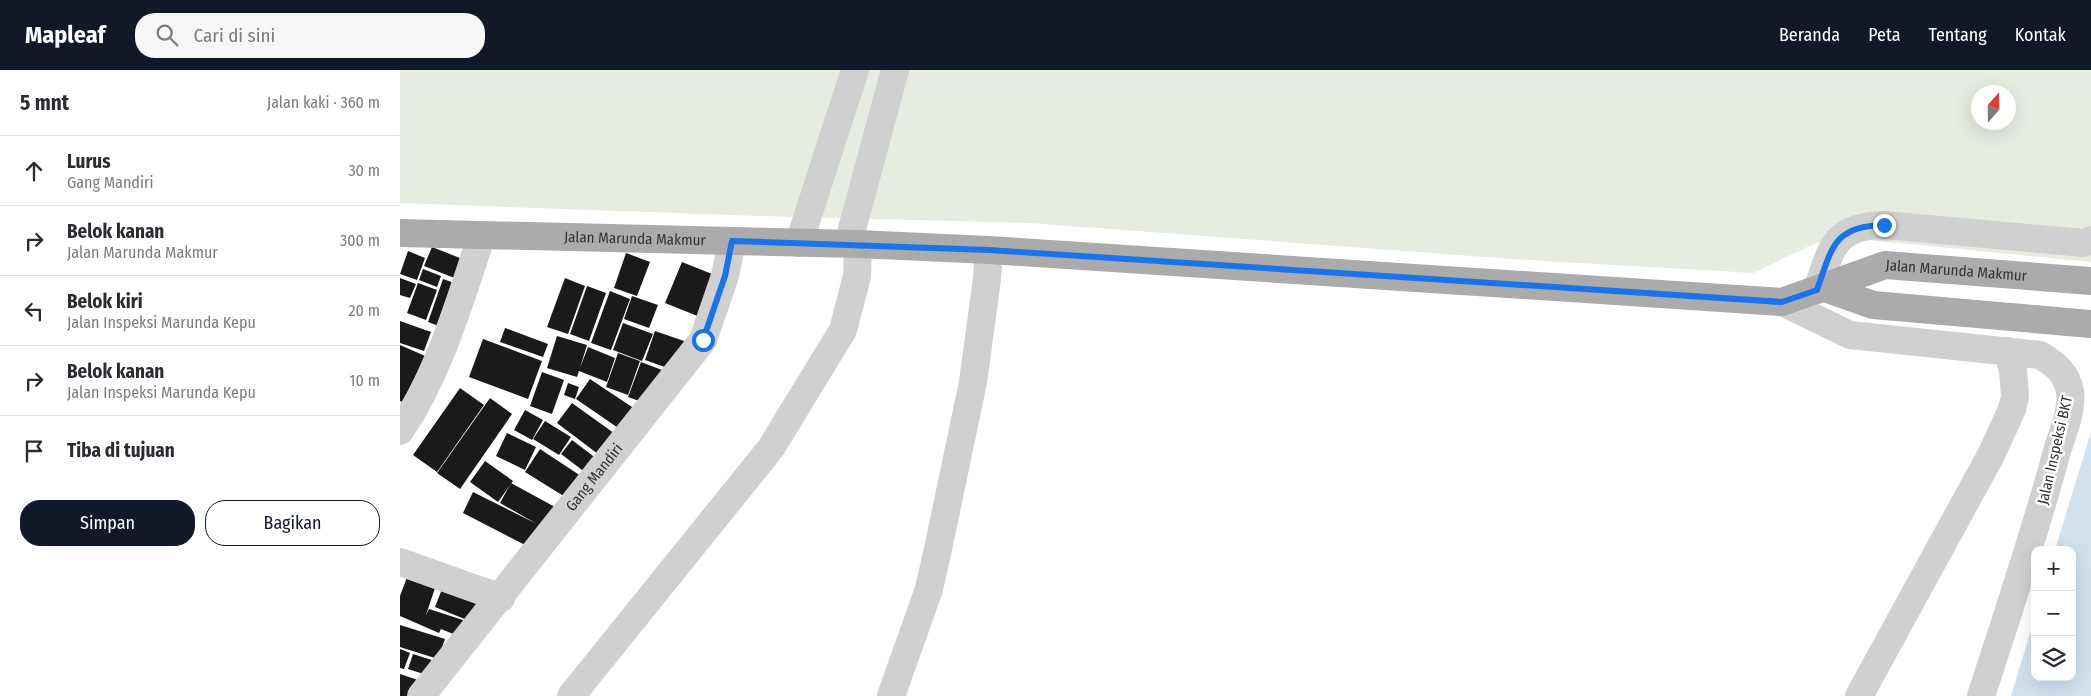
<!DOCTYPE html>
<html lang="id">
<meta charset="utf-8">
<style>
:root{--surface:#fff;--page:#f7f7f7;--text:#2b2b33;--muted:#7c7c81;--line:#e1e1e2;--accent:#111827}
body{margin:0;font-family:"Fira Sans Condensed",sans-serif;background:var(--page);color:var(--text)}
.controls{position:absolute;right:15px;bottom:15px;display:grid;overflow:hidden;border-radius:10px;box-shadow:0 5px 20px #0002}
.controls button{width:45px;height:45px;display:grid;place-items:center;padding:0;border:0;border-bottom:1px solid var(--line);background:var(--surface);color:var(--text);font:25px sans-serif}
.compass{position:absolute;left:1571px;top:15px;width:45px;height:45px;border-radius:50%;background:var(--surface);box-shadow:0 5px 20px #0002;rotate:20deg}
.stop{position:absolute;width:15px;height:15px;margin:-11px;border:4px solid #1a73e8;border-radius:50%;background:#fff}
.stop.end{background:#1a73e8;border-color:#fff;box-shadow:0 1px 5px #0008}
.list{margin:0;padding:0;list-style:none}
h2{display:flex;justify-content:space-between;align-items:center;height:65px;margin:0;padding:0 20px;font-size:21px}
h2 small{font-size:16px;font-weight:400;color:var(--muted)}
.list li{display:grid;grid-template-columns:32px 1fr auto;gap:15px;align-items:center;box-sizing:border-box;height:70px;padding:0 20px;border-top:1px solid var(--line)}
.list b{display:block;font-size:19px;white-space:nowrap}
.list p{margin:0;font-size:16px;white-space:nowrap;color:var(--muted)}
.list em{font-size:16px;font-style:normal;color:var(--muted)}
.actions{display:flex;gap:10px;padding:15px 20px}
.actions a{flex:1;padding:11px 0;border:1px solid var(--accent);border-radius:20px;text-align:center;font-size:18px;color:var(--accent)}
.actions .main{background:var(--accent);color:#fff}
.icon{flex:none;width:28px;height:28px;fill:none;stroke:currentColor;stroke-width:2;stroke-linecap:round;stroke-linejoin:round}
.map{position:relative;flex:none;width:1691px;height:626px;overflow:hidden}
header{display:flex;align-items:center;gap:30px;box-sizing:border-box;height:70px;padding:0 25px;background:var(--accent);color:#fff}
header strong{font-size:24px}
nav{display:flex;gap:28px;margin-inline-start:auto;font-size:18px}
.search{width:350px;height:45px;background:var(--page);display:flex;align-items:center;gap:12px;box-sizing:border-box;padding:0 18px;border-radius:20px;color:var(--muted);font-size:19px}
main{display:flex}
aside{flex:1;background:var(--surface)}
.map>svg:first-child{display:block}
</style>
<header>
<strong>Mapleaf</strong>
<div class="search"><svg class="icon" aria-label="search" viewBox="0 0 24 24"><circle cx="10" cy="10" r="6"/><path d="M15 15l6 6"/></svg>Cari di sini</div>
<nav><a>Beranda</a><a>Peta</a><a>Tentang</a><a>Kontak</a></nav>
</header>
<main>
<aside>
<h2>5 mnt<small>Jalan kaki · 360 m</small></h2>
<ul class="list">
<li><svg class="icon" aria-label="ahead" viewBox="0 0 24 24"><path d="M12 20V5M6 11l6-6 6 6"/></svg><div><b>Lurus</b><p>Gang Mandiri</p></div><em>30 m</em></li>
<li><svg class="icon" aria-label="right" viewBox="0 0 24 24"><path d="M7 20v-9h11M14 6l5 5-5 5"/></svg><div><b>Belok kanan</b><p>Jalan Marunda Makmur</p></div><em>300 m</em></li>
<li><svg class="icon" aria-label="left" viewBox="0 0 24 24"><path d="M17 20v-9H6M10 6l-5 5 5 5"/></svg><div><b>Belok kiri</b><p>Jalan Inspeksi Marunda Kepu</p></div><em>20 m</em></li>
<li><svg class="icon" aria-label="right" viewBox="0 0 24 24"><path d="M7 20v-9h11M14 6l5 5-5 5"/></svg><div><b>Belok kanan</b><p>Jalan Inspeksi Marunda Kepu</p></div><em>10 m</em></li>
<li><svg class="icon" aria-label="arrive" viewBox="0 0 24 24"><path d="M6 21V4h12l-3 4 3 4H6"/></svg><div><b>Tiba di tujuan</b></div></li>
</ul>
<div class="actions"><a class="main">Simpan</a><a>Bagikan</a></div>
</aside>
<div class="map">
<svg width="1691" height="626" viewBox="0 0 1691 626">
<rect width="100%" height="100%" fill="#fff"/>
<path fill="#e6ecdf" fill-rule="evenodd" d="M 0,0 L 1691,0 L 1691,192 L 1447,168 L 1416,173 L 1353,203 L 1112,189 L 630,153 L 359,146 L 0,133 ZM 1578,22 L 1608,22 L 1608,52 L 1578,52 Z"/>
<path fill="#cfe2ee" d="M 1691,362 L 1691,626 L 1611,626 L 1635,547 L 1635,607 L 1672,607 L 1672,480 L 1655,480 Z"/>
<g fill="#1a1a1a">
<path d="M 32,177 L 65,190 L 57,209 L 24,196 Z"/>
<path d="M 8,181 L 25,188 L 17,210 L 0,204 Z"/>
<path d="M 226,183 L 250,192 L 237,226 L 214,218 Z"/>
<path d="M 282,192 L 317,206 L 300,247 L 265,233 Z"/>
<path d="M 23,199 L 41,206 L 37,217 L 19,210 Z"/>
<path d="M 0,208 L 16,214 L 10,228 L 0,225 Z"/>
<path d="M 165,208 L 185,216 L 168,264 L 147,257 Z"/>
<path d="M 43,209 L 60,215 L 44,258 L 28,252 Z"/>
<path d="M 18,213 L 37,220 L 26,250 L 7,243 Z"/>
<path d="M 187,216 L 206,223 L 189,271 L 170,264 Z"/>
<path d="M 210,221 L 230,229 L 211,280 L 191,273 Z"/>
<path d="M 232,226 L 258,235 L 249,258 L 224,249 Z"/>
<path d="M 0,251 L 31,262 L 24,281 L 0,273 Z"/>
<path d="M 223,253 L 253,264 L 242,291 L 213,280 Z"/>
<path d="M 105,258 L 148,274 L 143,287 L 100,272 Z"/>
<path d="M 255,261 L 287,272 L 276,301 L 245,290 Z"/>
<path d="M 157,266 L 187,275 L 180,298 L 188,277 L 215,288 L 207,312 L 179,301 L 177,307 L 147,298 Z"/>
<path d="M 83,269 L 142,291 L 128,329 L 69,307 Z"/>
<path d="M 0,275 L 32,289 L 11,336 L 0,331 Z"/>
<path d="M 218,283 L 240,291 L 228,325 L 206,317 Z"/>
<path d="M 241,292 L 262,300 L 250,335 L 228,327 Z"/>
<path d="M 142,302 L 164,310 L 152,344 L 130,336 Z"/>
<path d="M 190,309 L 238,341 L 224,362 L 176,329 Z"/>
<path d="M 168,313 L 179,317 L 175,329 L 164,325 Z"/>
<path d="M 60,318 L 84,335 L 37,402 L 13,385 Z"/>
<path d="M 90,328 L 112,344 L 60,419 L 37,403 Z"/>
<path d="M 172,333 L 218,366 L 202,387 L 157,353 Z"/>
<path d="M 125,340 L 143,350 L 132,370 L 114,360 Z"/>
<path d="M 145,351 L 171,367 L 159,385 L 133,369 Z"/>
<path d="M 107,363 L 136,377 L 125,400 L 96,386 Z"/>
<path d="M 172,370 L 201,392 L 190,406 L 161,384 Z"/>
<path d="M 140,379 L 184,408 L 170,430 L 125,402 Z"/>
<path d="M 85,391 L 113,411 L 98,432 L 70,412 Z"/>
<path d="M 111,413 L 155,437 L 131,478 L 63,443 L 73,422 L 137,454 L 100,433 Z"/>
<path d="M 9,502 L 37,512 L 26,545 L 29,539 L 69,552 L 63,568 L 41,559 L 39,563 L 0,546 L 0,526 Z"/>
<path d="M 44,514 L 82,529 L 72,552 L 35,537 Z"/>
<path d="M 0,555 L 45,569 L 38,589 L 0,577 Z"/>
<path d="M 0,579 L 10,583 L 4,599 L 0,598 Z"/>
<path d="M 13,584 L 38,592 L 33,607 L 8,599 Z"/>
<path d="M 0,604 L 27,613 L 16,626 L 0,626 Z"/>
</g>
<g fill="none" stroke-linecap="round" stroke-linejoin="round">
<g stroke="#d0d0d0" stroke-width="28">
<path d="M 399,173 L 455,0"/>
<path d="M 448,174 L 495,0"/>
<path d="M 1417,220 C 1432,178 1433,156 1484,155 L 1684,173 L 1691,170"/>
<path d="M 1382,232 L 1450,265 L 1640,285 C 1655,294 1667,303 1670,322 C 1673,341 1661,366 1656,385 C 1634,466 1607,546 1581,626"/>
<path d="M 0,361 C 40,302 59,232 82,165"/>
<path d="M 0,492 L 101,528"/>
<path id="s1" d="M 21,626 L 303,270 L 325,206 L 332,171"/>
<path d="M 171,626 L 371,378 L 443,260 L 457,206 L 458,174"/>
<path d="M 491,626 L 529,519 L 538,479 L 573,312 L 587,209 L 589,180"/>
<path d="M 1459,626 L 1591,385 L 1612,339 L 1615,327 L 1613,300 L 1607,281"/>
</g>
<g stroke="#ababab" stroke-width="28">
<path id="s2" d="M 0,163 L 458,174 L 589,180 L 1382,232 L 1485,195 L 1691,211"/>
<path d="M 1425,218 L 1473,235 L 1691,254"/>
</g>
</g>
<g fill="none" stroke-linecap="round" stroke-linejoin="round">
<path stroke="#1a73e8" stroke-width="6" d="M 303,270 L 325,206 L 332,171 L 589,180 L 1382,232 L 1417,220 C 1432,178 1433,156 1484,155"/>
</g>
<g text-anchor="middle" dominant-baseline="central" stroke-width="5" stroke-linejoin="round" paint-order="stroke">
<g font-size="15" fill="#333" stroke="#fff">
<text stroke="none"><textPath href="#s2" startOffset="235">Jalan Marunda Makmur</textPath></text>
<text stroke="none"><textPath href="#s2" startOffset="1565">Jalan Marunda Makmur</textPath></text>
<text transform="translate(1655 380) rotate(-77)">Jalan Inspeksi BKT</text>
<text stroke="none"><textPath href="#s1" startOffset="279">Gang Mandiri</textPath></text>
</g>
</g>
</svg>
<div class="controls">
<button>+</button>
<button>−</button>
<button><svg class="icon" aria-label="layers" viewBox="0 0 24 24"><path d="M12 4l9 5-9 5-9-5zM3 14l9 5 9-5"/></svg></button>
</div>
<svg class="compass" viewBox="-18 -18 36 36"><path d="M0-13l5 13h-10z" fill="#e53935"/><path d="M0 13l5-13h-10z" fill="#7c7c81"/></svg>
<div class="stop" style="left:303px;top:270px"></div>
<div class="stop end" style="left:1484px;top:155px"></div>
</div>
</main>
